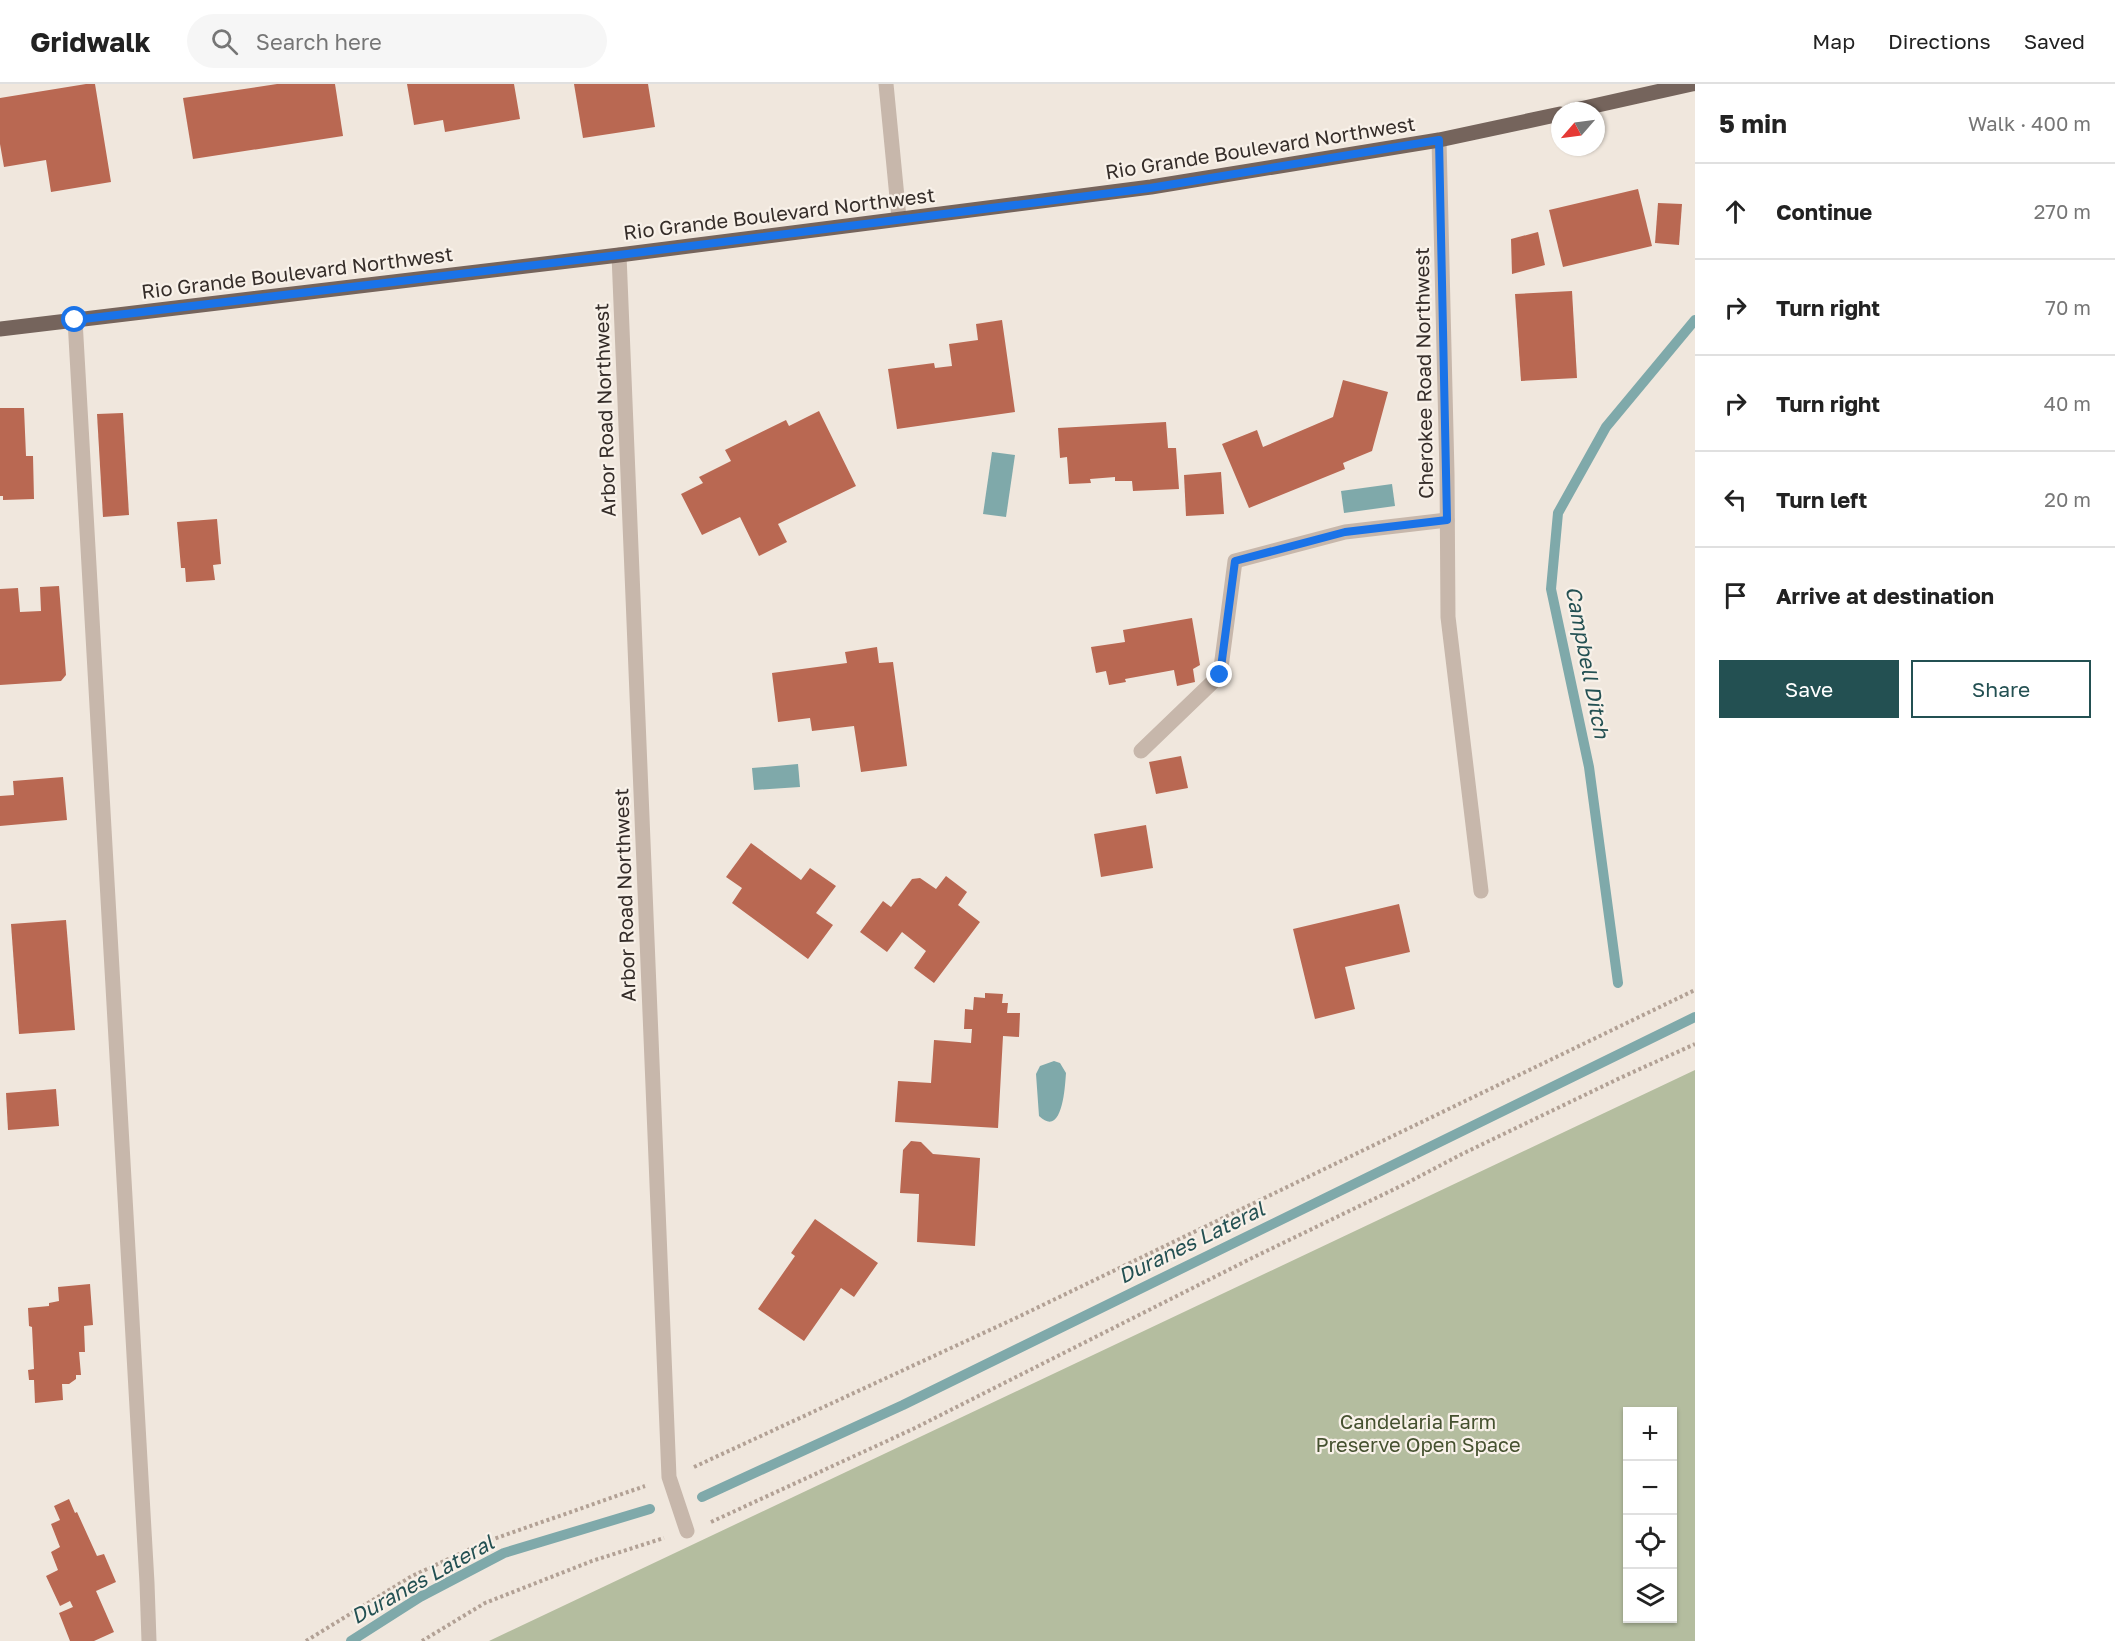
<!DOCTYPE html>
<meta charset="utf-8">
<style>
:root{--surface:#fff;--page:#f6f6f6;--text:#222;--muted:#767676;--line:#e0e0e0;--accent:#235052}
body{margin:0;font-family:"Golos Text",sans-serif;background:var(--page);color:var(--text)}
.controls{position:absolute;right:18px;bottom:18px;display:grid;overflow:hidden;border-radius:0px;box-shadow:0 2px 4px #0004}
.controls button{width:54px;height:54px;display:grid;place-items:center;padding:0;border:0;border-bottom:2px solid var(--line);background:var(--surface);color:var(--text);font:30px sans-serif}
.compass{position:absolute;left:1551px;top:18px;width:54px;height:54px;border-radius:50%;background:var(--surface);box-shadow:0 2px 4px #0004;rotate:242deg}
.stop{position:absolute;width:18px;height:18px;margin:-14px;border:4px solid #1a73e8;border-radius:50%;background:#fff}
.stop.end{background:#1a73e8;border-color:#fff;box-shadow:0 2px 6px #0008}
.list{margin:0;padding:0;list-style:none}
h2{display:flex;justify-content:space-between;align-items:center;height:78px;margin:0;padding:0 24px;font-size:26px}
h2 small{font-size:20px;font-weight:400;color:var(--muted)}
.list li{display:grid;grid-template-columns:39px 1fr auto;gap:18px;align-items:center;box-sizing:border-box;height:96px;padding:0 24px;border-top:2px solid var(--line)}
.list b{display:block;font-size:22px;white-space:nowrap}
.list em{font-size:20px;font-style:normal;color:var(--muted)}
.actions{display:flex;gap:12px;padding:18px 24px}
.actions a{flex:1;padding:14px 0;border:2px solid var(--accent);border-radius:0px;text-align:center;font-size:21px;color:var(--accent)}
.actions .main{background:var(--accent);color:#fff}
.icon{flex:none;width:33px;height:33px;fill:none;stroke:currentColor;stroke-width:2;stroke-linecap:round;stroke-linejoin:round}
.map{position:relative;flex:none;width:1695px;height:1557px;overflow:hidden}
header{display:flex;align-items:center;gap:36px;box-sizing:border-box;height:84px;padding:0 30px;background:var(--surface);border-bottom:2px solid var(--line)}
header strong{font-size:28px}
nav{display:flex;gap:33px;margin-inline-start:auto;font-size:21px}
.search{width:420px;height:54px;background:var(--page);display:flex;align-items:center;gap:15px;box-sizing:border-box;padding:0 21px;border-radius:33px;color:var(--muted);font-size:22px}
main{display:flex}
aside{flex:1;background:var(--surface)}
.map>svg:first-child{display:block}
</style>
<header>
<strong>Gridwalk</strong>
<div class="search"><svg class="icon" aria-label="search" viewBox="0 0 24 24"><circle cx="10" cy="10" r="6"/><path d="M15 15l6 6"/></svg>Search here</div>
<nav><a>Map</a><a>Directions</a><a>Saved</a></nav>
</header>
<main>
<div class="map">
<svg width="1695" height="1557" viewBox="0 0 1695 1557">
<rect width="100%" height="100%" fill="#f0e7dd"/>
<path fill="#b4bd9f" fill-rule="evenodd" d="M 1695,986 L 1695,1557 L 489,1557 ZM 1628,1328 L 1672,1328 L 1672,1534 L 1628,1534 Z"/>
<g fill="#7fa9aa">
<path d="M 992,368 L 1015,371 L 1006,433 L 983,430 Z"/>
<path d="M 1392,400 L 1395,422 L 1344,429 L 1341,407 Z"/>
<path d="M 798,680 L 800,703 L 754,706 L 752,684 Z"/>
<path d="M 1054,977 L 1060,979 L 1066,989 C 1065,1001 1063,1055 1039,1032 L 1036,990 L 1040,982 Z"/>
</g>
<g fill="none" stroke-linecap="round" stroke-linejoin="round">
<g stroke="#7fa9aa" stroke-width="10">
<path d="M 1618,899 L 1589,683 L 1551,505 L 1558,429 L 1606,343 L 1695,236"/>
<path d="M 702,1413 L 903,1321 L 1695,933"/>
<path d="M 351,1557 L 420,1513 L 504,1469 L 650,1425"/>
</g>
</g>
<g fill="#b96852">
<path d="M 86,0 L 95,0 L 111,98 L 51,108 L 46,76 L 4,83 L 0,60 L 0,14 Z"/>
<path d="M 277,0 L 335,0 L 343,52 L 193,75 L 183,14 Z"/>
<path d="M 407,0 L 514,0 L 520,35 L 445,48 L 443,36 L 414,41 Z"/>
<path d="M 574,0 L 648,0 L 655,43 L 583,54 Z"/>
<path d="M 1638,105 L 1652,162 L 1563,183 L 1549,126 Z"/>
<path d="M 1658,119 L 1682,120 L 1679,161 L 1655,159 Z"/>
<path d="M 1538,148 L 1545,181 L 1512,190 L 1511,155 Z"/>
<path d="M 1572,207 L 1577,294 L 1521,297 L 1515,210 Z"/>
<path d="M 1002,236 L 1015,328 L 897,345 L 888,285 L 934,279 L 935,284 L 952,282 L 949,260 L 978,256 L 976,240 Z"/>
<path d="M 1343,296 L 1388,308 L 1372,367 L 1343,379 L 1345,385 L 1249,424 L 1222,360 L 1257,346 L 1263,363 L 1333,333 Z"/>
<path d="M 0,324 L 24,324 L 26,372 L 33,372 L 34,415 L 3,416 L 3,412 L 0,412 Z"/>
<path d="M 819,327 L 856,402 L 778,440 L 787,458 L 759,472 L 740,433 L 702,451 L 681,410 L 703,399 L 699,393 L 731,377 L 725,366 L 786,336 L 789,342 Z"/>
<path d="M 123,329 L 129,431 L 103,433 L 97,330 Z"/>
<path d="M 1166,338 L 1168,364 L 1176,364 L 1179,405 L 1133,407 L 1132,397 L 1115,397 L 1115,393 L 1090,395 L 1091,399 L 1069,400 L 1067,373 L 1060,374 L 1058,344 Z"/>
<path d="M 1221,388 L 1224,430 L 1186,432 L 1184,391 Z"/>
<path d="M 217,435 L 221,480 L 213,481 L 215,496 L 186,498 L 185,484 L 181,484 L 177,438 Z"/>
<path d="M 59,502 L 66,591 L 61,597 L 0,601 L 0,505 L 18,504 L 20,528 L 41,527 L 40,503 Z"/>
<path d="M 1192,534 L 1200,581 L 1193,585 L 1195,598 L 1177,602 L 1174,586 L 1125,595 L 1126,598 L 1109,601 L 1106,587 L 1096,589 L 1091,563 L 1125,558 L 1123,546 Z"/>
<path d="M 877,563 L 879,579 L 893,578 L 907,682 L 861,688 L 854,642 L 812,647 L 810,634 L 778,638 L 772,589 L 847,579 L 845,568 Z"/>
<path d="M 1181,672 L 1188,704 L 1156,710 L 1149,678 Z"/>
<path d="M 63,693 L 67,736 L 0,742 L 0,712 L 14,711 L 13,697 Z"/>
<path d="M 1146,741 L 1153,784 L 1101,793 L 1094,750 Z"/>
<path d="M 751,759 L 801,796 L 810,784 L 836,802 L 816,829 L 833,841 L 808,875 L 732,819 L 742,804 L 726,793 Z"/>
<path d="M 946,792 L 967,808 L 958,821 L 980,838 L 934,899 L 914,884 L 926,867 L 902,848 L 887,868 L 860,848 L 883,817 L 891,823 L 912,795 L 920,794 L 936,805 Z"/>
<path d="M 1399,820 L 1410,868 L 1345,883 L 1355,925 L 1315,935 L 1293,845 Z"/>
<path d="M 66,836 L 75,946 L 19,950 L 11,840 Z"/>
<path d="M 985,909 L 1003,910 L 1002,919 L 1008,919 L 1007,929 L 1020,929 L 1019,953 L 1003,952 L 998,1044 L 895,1038 L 898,997 L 931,999 L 934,956 L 971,959 L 972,945 L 964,945 L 965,925 L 973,926 L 974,913 L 985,914 Z"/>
<path d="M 56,1005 L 59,1042 L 8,1046 L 6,1009 Z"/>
<path d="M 911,1057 L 921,1058 L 933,1070 L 980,1074 L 975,1162 L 917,1158 L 919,1110 L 900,1109 L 903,1066 Z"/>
<path d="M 815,1135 L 878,1179 L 854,1213 L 841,1204 L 804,1257 L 758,1225 L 795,1172 L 791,1169 Z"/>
<path d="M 90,1200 L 93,1241 L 84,1242 L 85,1268 L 79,1268 L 81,1291 L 76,1291 L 76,1295 L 69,1300 L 62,1300 L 63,1316 L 35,1319 L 34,1296 L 29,1296 L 28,1286 L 34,1285 L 32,1243 L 29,1242 L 28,1224 L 49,1222 L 49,1219 L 59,1217 L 58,1203 Z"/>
<path d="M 69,1415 L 75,1429 L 77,1428 L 97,1472 L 104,1470 L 116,1498 L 96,1507 L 114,1548 L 94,1557 L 70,1557 L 59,1529 L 73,1523 L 70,1517 L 60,1522 L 46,1492 L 58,1486 L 51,1468 L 60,1463 L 51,1440 L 60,1436 L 54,1422 Z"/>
</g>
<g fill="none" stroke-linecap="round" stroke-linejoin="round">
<g stroke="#b2a195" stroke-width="4" stroke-dasharray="3 3" stroke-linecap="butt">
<path d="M 694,1383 L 1018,1233 L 1695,906"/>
<path d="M 711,1438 L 913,1345 L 1254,1173 L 1405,1100 L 1462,1070 L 1620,994 L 1695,960"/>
<path d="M 306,1557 L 412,1492 L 485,1458 L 645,1402"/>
<path d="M 422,1557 L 485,1519 L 592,1477 L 664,1454"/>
</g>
<g stroke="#c7b7ab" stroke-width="15">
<path d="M 886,0 L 899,134"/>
<path d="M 1439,56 L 1447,390 L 1448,533 L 1481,807"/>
<path d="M 619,171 L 669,1393 L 687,1447"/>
<path d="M 75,236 L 147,1499 L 149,1557"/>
<path d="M 1141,667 L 1220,591 L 1235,477 L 1345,448 L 1447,436"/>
</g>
<g stroke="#75645c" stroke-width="15">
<path d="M 1571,27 L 1692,0"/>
<path d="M 0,245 L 619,171 L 1151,103 L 1439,56 L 1560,30"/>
</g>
</g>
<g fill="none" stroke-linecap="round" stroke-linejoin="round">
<path stroke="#1a73e8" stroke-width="8" d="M 75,236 L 619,171 L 1150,104 L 1439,56 L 1447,436 L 1345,448 L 1235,477 L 1220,591"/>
</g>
<g text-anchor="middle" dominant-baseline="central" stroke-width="4.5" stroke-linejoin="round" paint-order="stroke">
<g font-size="20" fill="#352d29" stroke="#f8f1e9">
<text transform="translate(1260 63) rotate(-9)">Rio Grande Boulevard Northwest</text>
<text transform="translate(779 129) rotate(-7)">Rio Grande Boulevard Northwest</text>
<text transform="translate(297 188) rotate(-7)">Rio Grande Boulevard Northwest</text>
<text transform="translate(1423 289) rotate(-91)">Cherokee Road Northwest</text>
<text transform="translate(604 326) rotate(-92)">Arbor Road Northwest</text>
<text transform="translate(624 811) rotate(-92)">Arbor Road Northwest</text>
</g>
<g font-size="20" fill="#45512f" stroke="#f8f1e9">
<text x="1418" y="1337">Candelaria Farm<tspan x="1418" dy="23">Preserve Open Space</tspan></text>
</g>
<g font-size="21" font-style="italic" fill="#235052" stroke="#f8f1e9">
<text transform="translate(1588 578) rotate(79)">Campbell Ditch</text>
<text transform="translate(1191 1158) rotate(-26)">Duranes Lateral</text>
<text transform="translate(422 1495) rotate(-29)">Duranes Lateral</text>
</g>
</g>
</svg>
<div class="controls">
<button>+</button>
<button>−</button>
<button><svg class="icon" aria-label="locate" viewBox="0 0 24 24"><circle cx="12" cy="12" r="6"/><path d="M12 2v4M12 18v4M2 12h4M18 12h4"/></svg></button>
<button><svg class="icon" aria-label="layers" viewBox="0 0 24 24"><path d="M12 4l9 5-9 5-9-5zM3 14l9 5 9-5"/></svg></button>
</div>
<svg class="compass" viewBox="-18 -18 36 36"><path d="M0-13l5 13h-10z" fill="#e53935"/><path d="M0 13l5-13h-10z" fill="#767676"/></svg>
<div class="stop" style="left:75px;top:236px"></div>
<div class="stop end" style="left:1220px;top:591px"></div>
</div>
<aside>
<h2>5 min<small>Walk · 400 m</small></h2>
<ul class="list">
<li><svg class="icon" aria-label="ahead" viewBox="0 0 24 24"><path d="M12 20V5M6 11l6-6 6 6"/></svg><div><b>Continue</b></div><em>270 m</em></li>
<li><svg class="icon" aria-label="right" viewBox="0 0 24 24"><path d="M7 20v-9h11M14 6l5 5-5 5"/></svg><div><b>Turn right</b></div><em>70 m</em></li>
<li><svg class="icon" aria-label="right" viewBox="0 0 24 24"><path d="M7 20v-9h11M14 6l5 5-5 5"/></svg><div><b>Turn right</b></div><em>40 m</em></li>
<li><svg class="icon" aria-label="left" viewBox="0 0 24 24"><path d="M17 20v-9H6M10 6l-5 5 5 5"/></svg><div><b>Turn left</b></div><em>20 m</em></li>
<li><svg class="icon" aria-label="arrive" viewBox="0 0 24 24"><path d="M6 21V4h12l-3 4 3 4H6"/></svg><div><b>Arrive at destination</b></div></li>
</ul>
<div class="actions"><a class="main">Save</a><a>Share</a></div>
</aside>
</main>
